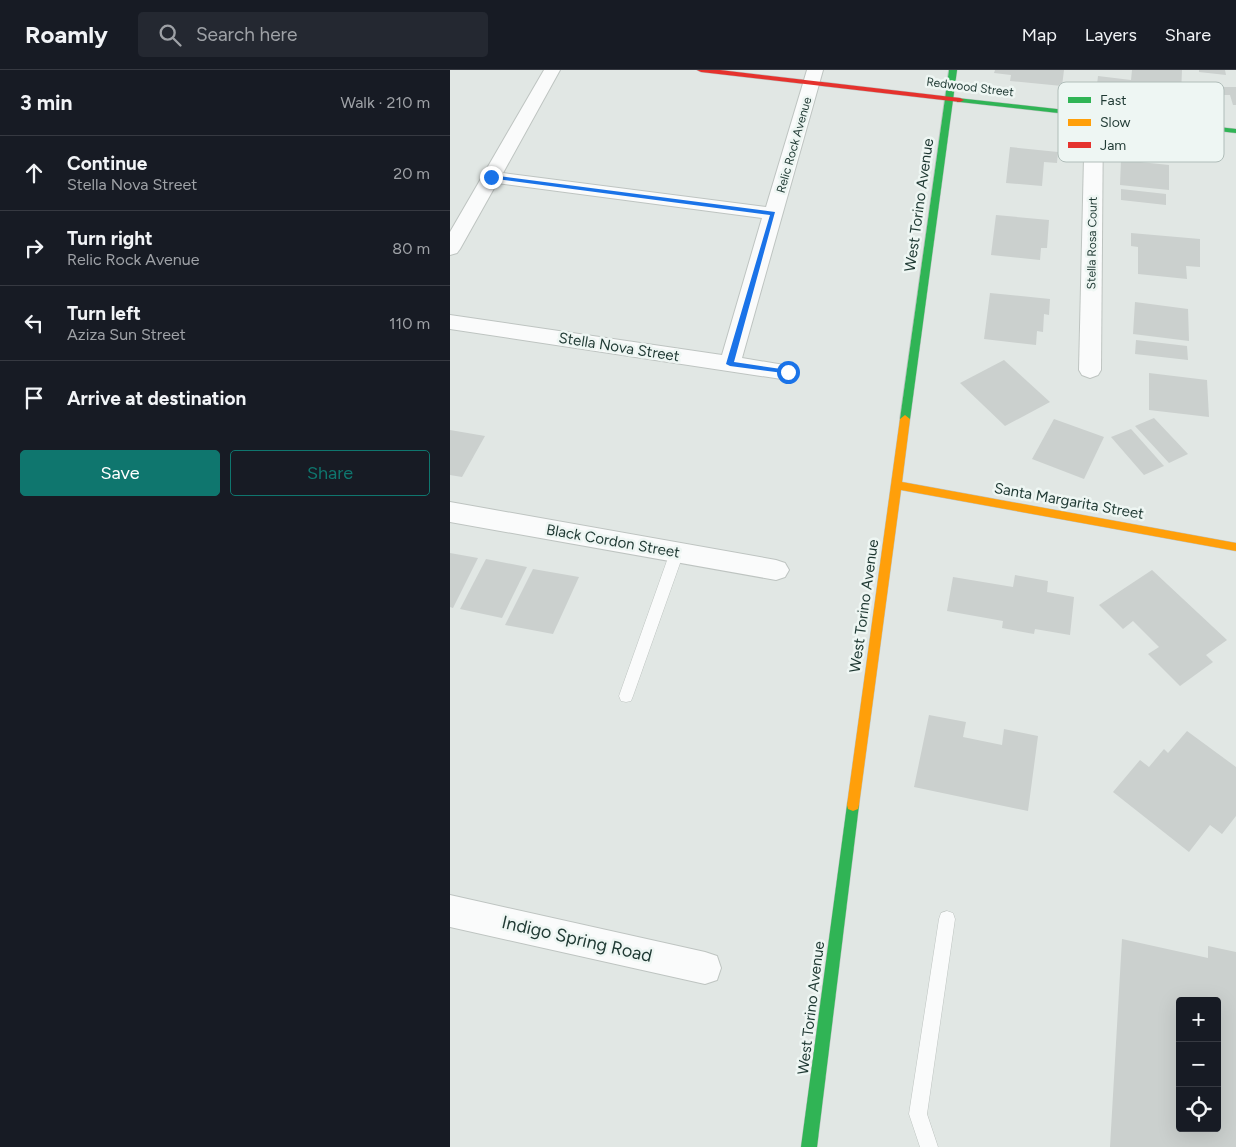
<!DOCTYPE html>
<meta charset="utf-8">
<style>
:root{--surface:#171b24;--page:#242831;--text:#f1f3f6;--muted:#9ea1a6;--line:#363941;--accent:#0f766e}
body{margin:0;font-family:Figtree,sans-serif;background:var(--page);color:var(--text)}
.controls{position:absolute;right:15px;bottom:15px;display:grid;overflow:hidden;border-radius:5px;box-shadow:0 5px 20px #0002}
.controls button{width:45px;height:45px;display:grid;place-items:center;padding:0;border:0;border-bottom:1px solid var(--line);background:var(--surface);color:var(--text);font:25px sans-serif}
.stop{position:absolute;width:15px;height:15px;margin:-11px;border:4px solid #1a73e8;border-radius:50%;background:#fff}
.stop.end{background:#1a73e8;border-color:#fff;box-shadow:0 1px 5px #0008}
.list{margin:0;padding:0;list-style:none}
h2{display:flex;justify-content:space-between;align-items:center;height:65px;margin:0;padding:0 20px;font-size:21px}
h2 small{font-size:16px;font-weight:400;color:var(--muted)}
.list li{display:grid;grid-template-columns:32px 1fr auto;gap:15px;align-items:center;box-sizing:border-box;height:75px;padding:0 20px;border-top:1px solid var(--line)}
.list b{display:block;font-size:19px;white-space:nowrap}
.list p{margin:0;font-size:16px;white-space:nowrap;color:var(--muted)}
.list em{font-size:16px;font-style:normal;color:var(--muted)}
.actions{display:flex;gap:10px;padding:15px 20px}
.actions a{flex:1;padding:11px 0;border:1px solid var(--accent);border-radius:5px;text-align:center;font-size:18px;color:var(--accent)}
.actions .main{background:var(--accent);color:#fff}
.icon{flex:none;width:28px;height:28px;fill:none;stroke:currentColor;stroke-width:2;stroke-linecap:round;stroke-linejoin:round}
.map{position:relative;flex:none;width:786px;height:1077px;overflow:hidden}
header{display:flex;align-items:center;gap:30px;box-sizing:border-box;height:70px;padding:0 25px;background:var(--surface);border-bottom:1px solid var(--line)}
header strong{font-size:24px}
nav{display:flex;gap:28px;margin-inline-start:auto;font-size:18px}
.search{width:350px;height:45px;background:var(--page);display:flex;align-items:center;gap:12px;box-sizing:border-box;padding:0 18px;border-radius:5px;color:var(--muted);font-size:19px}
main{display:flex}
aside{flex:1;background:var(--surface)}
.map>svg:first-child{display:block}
</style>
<header>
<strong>Roamly</strong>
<div class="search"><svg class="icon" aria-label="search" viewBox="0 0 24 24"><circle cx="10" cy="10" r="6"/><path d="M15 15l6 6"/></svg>Search here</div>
<nav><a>Map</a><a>Layers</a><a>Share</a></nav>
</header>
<main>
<aside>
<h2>3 min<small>Walk · 210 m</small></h2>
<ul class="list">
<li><svg class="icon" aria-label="ahead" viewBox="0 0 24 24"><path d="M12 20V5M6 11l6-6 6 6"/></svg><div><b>Continue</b><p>Stella Nova Street</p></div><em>20 m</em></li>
<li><svg class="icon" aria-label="right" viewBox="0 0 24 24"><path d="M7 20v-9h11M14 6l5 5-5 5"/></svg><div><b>Turn right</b><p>Relic Rock Avenue</p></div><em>80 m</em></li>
<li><svg class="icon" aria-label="left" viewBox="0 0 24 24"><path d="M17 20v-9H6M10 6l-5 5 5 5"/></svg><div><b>Turn left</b><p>Aziza Sun Street</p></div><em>110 m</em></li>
<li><svg class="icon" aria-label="arrive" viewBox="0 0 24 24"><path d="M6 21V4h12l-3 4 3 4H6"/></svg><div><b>Arrive at destination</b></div></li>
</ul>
<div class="actions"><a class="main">Save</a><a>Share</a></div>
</aside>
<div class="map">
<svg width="786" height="1077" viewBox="0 0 786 1077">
<rect width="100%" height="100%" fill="#e1e7e4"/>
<g fill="#cbd0ce" fill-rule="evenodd">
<path d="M 545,0 L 614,0 L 612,16 L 560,11 L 561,5 L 544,3 Z"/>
<path d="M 682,0 L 732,0 L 731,24 L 717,22 L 717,15 L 700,13 L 700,21 L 681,19 L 681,27 L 646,23 L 648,6 L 681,10 Z"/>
<path d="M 749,0 L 775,0 L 776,5 L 749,2 Z"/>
<path d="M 771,17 L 786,17 L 786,35 L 783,35 L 780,25 L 774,25 Z"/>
<path d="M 560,77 L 608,82 L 607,93 L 594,92 L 592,116 L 556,113 Z"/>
<path d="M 671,90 L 719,95 L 719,120 L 670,115 Z"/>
<path d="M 671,119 L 716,124 L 716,135 L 671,130 Z"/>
<path d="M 546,145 L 599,150 L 597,178 L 591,178 L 590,190 L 541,185 Z"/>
<path d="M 681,163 L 750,169 L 750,197 L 736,196 L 737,209 L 688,204 L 688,177 L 681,176 Z"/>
<path d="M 540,223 L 600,229 L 599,245 L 594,244 L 593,262 L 587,261 L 586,275 L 534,269 Z"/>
<path d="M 685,232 L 738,239 L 739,271 L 683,264 Z"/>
<path d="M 686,270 L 737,276 L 738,290 L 685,284 Z"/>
<path d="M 554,290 L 600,332 L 555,356 L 510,313 Z"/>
<path d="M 699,303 L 757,310 L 759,347 L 699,340 Z"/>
<path d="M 704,348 L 738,384 L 719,393 L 685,356 Z"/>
<path d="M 604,349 L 654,367 L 634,409 L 582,389 Z"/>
<path d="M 681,359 L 714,396 L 694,405 L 661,367 Z"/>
<path d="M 0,360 L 35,366 L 12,407 L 0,405 Z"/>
<path d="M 0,483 L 28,488 L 3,538 L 0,537 Z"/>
<path d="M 36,489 L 77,497 L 52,548 L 10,539 Z"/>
<path d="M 83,499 L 129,507 L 103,564 L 55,555 Z"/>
<path d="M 702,500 L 777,570 L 756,585 L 763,592 L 730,616 L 698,584 L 709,577 L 683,551 L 673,559 L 649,535 Z"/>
<path d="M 565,505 L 598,511 L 597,522 L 624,527 L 620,565 L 585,559 L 584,564 L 552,558 L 553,551 L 497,541 L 503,507 L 563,517 Z"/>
<path d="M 479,645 L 516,652 L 513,667 L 552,675 L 554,659 L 588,666 L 578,741 L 464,717 Z"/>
<path d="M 737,661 L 786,697 L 786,746 L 772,764 L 760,755 L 739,782 L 663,722 L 690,690 L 699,697 L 714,679 L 718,683 Z"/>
<path d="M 672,869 L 758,888 L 758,876 L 786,882 L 786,1077 L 660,1077 ZM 730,931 L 767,931 L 767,1058 L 730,1058 Z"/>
</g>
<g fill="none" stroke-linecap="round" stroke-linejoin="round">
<defs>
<g id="lane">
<path d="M 227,477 L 232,478 L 234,482 L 183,626 L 181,631 L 176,632 L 171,631 L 169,626 L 220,482 L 222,478 Z"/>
<path d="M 497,841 L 503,843 L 505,849 L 477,1044 L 488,1077 L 470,1077 L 459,1044 L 489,849 L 491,843 Z"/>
</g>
<g id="street">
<path d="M 94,0 L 110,0 L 53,103 L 316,137 L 357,0 L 373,0 L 292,288 L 346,297 L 349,302 L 346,307 L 338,310 L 0,259 L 0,245 L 272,285 L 312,148 L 47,113 L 10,179 L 7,183 L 0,185 L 0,162 Z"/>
<path d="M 644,40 L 650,41 L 653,45 L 651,300 L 648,305 L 640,308 L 632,305 L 629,300 L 635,45 L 638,41 Z"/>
<path d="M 0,432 L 326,490 L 335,493 L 339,500 L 335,507 L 326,510 L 0,452 Z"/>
<path d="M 0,825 L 255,882 L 267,886 L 271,898 L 267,910 L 255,914 L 0,857 Z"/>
</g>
<g id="fast">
<path d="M 499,0 L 507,0 L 460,349 L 455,353 L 450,349 Z"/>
<path d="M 507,28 L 786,59 L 786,63 L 510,32 L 507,32 Z"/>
<path d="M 403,729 L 408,731 L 409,735 L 367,1077 L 351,1077 L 397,735 L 398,731 Z"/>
</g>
<path id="slow" d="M 455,345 L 460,349 L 452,412 L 786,473 L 786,481 L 451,420 L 409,735 L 408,739 L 403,741 L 398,739 L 397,735 L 450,349 Z"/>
<path id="jam" d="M 247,0 L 270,0 L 510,28 L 514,30 L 510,32 L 251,2 Z"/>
</defs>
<use href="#lane" stroke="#bec4c1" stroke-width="1"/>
<use href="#street" stroke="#bec4c1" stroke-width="2"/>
<use href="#fast" stroke="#bdc4c2" stroke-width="1"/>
<use href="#slow" stroke="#bdc4c2" stroke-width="1"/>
<use href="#jam" stroke="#bdc4c2" stroke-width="1"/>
<use href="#lane" fill="#fafbfb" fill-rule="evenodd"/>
<use href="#street" fill="#fafbfb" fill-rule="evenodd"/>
<use href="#fast" fill="#30b455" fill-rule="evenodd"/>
<use href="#slow" fill="#ff9f0a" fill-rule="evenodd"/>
<use href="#jam" fill="#e5322d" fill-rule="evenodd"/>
</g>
<path fill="#1a73e8" d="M 41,105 L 325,142 L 284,292 L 338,300 L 342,302 L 341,304 L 280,296 L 276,294 L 320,145 L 39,108 Z"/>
<g text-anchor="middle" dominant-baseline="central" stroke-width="5" stroke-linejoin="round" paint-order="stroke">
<g font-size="12" fill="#1f3933" stroke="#eef6f3">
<text transform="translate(520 17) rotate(7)">Redwood Street</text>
<text transform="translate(344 75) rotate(-74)">Relic Rock Avenue</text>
<text transform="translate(642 173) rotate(-89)">Stella Rosa Court</text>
</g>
<g font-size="15" fill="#1f3933" stroke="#eef6f3">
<text transform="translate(469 135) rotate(-82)">West Torino Avenue</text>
<text transform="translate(169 277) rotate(9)">Stella Nova Street</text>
<text transform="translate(619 431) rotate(10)">Santa Margarita Street</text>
<text transform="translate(163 471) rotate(10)">Black Cordon Street</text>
<text transform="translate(414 536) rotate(-82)">West Torino Avenue</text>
<text transform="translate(361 938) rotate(-83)">West Torino Avenue</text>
</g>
<g font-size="18" fill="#1f3933" stroke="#eef6f3">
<text transform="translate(127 869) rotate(13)">Indigo Spring Road</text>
</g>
</g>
<rect x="608" y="12" width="166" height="80" rx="8" fill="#eef6f3" stroke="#b0bdb9" stroke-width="1"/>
<rect x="618" y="27" width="23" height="6" fill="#30b455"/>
<rect x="618" y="49" width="23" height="7" fill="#ff9f0a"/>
<rect x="618" y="72" width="23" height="6" fill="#e5322d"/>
<g font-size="14" fill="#1f3933">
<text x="650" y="35">Fast</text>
<text x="650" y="57">Slow</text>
<text x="650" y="80">Jam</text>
</g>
</svg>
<div class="controls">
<button>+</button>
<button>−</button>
<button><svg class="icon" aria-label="locate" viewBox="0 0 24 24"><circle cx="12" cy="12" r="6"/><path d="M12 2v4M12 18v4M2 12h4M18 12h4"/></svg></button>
</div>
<div class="stop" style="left:338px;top:302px"></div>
<div class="stop end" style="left:41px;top:107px"></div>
</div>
</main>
